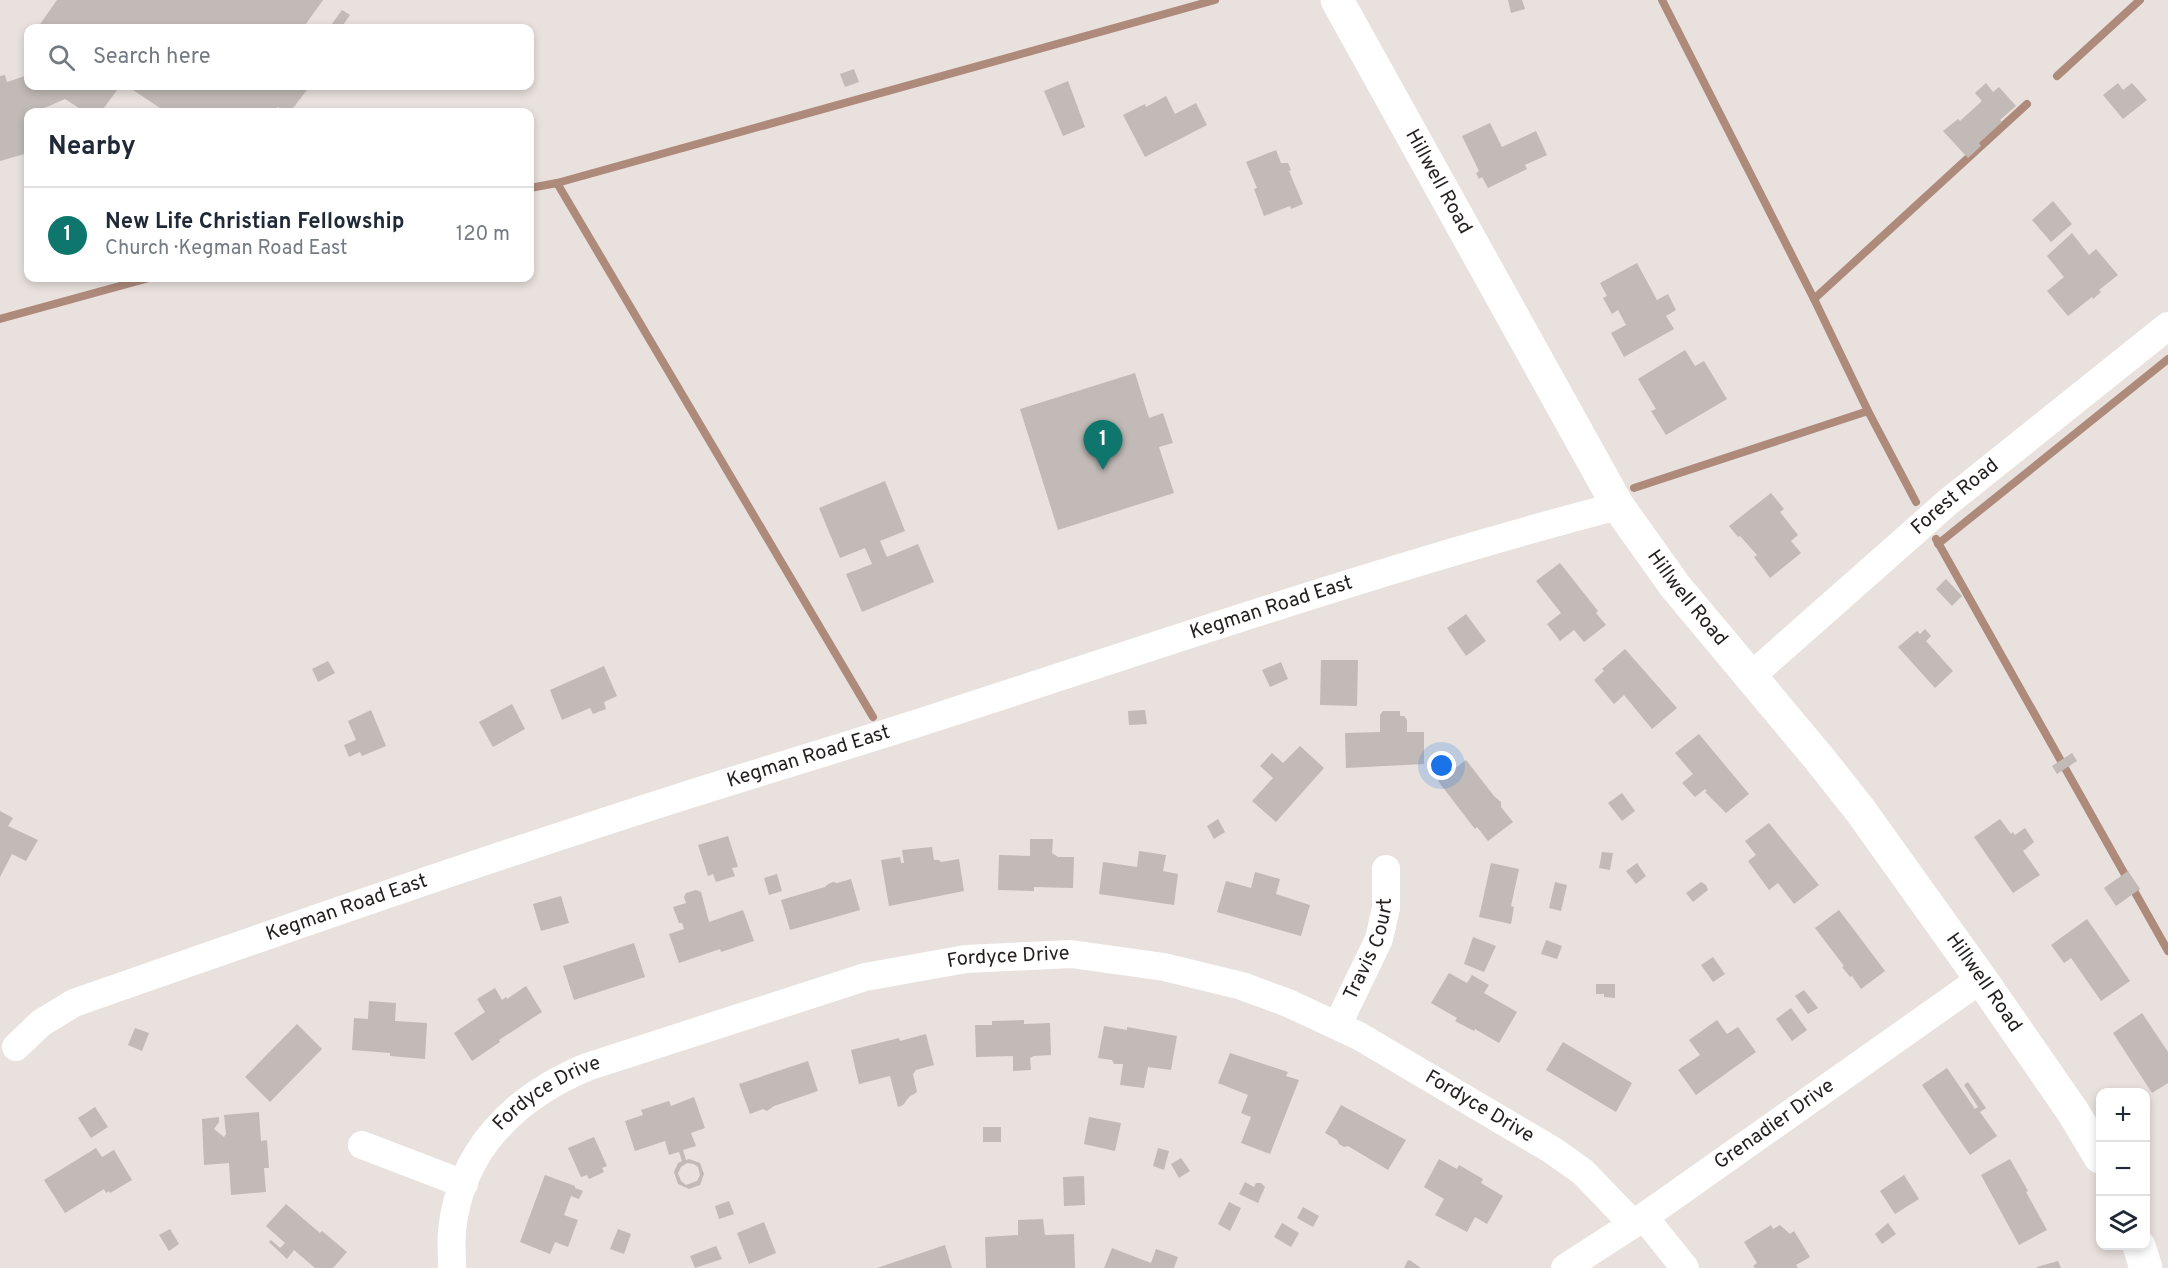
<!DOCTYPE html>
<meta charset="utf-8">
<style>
:root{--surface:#fff;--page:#f2f2f3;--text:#1f2937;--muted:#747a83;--line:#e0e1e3;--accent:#0f766e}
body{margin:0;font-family:Overpass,sans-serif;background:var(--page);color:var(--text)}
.controls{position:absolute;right:18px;bottom:18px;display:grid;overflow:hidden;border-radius:12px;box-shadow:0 3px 9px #0003}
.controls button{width:54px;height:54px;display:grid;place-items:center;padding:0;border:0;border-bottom:2px solid var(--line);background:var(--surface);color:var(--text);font:30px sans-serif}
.you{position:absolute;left:1442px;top:766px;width:21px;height:21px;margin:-15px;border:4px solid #fff;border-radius:50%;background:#1a73e8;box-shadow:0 0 0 9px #1a73e833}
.badge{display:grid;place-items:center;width:39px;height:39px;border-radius:50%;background:var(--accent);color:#fff;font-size:20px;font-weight:700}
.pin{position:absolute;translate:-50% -50px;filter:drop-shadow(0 2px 3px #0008)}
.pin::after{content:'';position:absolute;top:32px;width:21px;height:18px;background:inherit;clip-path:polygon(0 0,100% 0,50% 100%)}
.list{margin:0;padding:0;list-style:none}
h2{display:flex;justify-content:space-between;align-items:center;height:78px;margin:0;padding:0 24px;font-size:26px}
h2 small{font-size:20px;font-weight:400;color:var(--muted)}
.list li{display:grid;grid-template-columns:39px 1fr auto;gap:18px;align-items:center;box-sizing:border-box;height:96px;padding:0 24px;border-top:2px solid var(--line)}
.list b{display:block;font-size:22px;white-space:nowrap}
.list p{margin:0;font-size:20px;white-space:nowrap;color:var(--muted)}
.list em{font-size:20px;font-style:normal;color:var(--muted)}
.icon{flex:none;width:33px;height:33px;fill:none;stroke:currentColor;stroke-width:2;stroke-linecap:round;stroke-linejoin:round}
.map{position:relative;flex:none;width:2168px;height:1268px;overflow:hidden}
.search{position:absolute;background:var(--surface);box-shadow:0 3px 9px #0003;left:24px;top:24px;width:510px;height:66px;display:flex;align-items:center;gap:15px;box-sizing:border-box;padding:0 21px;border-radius:12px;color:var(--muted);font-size:22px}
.panel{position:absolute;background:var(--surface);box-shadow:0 3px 9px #0003;left:24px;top:108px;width:510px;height:174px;border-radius:12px}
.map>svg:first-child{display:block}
</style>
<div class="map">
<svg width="2168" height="1268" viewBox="0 0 2168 1268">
<rect width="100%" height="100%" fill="#e8e1de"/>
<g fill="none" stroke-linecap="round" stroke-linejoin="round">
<g stroke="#ae8a7b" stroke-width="8">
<path d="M 1662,0 L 1814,299 L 1868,411 L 1916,502"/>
<path d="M 2057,76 L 2140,0"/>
<path d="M 557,183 L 873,717"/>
<path d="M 530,188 L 557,183 L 1215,0"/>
<path d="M 1814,299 L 2027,104"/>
<path d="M 0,319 L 149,278"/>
<path d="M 1634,488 L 1868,411"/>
<path d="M 1936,539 L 2168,951"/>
<path d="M 1938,544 L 2168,359"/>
</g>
</g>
<g fill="#c1bab7" fill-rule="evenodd">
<path d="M 57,0 L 323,0 L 303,28 L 40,28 L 38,27 Z"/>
<path d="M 1508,0 L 1522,0 L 1525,9 L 1511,13 Z"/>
<path d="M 342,10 L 350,15 L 341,28 L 329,28 Z"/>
<path d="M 854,69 L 859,82 L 845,87 L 840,74 Z"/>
<path d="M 5,75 L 7,82 L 28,75 L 28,86 L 120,86 L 101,112 L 85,112 L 65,99 L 40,110 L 41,112 L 28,112 L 28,153 L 0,161 L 0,76 Z"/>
<path d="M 1068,81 L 1085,127 L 1063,136 L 1044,91 Z"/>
<path d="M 1986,83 L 1993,92 L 1999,87 L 2016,106 L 2000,120 L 2002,122 L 1979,143 L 1981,146 L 1968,158 L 1943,131 L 1958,119 L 1960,121 L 1982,101 L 1975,93 Z"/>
<path d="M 2118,83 L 2123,90 L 2132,83 L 2147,100 L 2123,119 L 2103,95 Z"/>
<path d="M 127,86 L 310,86 L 290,112 L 285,112 L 278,107 L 274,112 L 166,112 Z"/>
<path d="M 1166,96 L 1175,114 L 1196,103 L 1207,125 L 1145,157 L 1123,115 L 1145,104 L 1146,107 Z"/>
<path d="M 1490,123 L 1502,147 L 1536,131 L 1547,155 L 1525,165 L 1527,169 L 1488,188 L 1482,177 L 1479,179 L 1476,173 L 1479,171 L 1462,136 Z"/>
<path d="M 1276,150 L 1281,163 L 1288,163 L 1291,170 L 1289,171 L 1303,204 L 1291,209 L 1290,206 L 1264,216 L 1254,189 L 1257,188 L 1246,162 Z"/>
<path d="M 2053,201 L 2072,224 L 2051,242 L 2032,220 Z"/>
<path d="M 2072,233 L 2089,255 L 2096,249 L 2118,275 L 2099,290 L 2101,292 L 2093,299 L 2092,297 L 2068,316 L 2047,291 L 2064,277 L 2047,256 Z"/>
<path d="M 1637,263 L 1657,300 L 1668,294 L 1676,310 L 1666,316 L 1674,329 L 1624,357 L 1611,333 L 1626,325 L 1618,310 L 1612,314 L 1603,298 L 1607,296 L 1600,283 Z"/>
<path d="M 1685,350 L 1695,366 L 1704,361 L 1727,399 L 1666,435 L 1651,411 L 1656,409 L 1638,379 Z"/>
<path d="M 1135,373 L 1149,418 L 1163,413 L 1173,443 L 1159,447 L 1174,493 L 1058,530 L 1020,409 Z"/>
<path d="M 885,481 L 905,531 L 880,541 L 887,557 L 918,544 L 934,582 L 862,612 L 846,574 L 872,564 L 865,548 L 840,558 L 819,508 Z"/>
<path d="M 1771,493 L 1784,509 L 1780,512 L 1798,535 L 1791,541 L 1801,553 L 1770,578 L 1754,557 L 1757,555 L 1740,536 L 1738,537 L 1729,526 Z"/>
<path d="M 1560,563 L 1598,611 L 1596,613 L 1606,625 L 1584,642 L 1574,630 L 1560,641 L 1547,624 L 1561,613 L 1536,581 Z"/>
<path d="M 1946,579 L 1962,596 L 1952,606 L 1936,589 Z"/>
<path d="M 1466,614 L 1486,641 L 1466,656 L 1447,628 Z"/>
<path d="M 1925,629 L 1931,636 L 1926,641 L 1953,671 L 1935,688 L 1898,647 L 1917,631 L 1920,634 Z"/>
<path d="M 1625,649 L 1677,708 L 1652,729 L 1624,695 L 1614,704 L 1594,680 L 1604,671 L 1602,669 Z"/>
<path d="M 1321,660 L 1358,660 L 1357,706 L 1320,705 Z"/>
<path d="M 328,661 L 335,673 L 318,682 L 312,669 Z"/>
<path d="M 1281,662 L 1288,679 L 1270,687 L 1262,670 Z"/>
<path d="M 604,666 L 617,696 L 604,702 L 606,709 L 593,714 L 590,708 L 562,720 L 550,690 Z"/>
<path d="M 512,704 L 525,729 L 493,747 L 479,722 Z"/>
<path d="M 371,710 L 386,746 L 362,756 L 360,752 L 349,757 L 344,745 L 356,740 L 348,721 Z"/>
<path d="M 1145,710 L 1147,724 L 1129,725 L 1128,711 Z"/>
<path d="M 1383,711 L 1400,711 L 1400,716 L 1404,716 L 1407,720 L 1407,732 L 1424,732 L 1424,764 L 1346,768 L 1345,733 L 1380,732 L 1380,715 Z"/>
<path d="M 1699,734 L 1749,794 L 1726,813 L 1705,792 L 1707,791 L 1705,789 L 1695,797 L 1682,783 L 1693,774 L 1675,753 Z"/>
<path d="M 1300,746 L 1324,768 L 1276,822 L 1252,801 L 1273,778 L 1260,766 L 1272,753 L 1283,763 Z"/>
<path d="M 2072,753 L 2077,761 L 2057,774 L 2052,766 Z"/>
<path d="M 1466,760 L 1494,796 L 1501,802 L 1501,807 L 1513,822 L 1488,841 L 1477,827 L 1475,829 L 1438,781 Z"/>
<path d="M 1622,793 L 1635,811 L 1622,821 L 1608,803 Z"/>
<path d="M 0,811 L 13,818 L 8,826 L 38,840 L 26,861 L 12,854 L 0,877 Z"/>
<path d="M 1218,819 L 1225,832 L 1214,839 L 1207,826 Z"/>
<path d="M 2000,819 L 2011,834 L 2013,832 L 2015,835 L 2025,828 L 2034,842 L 2023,851 L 2040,875 L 2013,893 L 1974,837 Z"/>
<path d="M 1769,823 L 1819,885 L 1794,904 L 1778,883 L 1769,890 L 1748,861 L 1756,855 L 1745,841 Z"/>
<path d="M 728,836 L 738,867 L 732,868 L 735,876 L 716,882 L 713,874 L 708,876 L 698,845 Z"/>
<path d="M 1030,839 L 1053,839 L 1052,853 L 1058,857 L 1074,857 L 1073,888 L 1034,887 L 1034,891 L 998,890 L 999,855 L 1030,856 Z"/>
<path d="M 932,847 L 934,860 L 939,860 L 941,862 L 959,859 L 964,891 L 889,906 L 881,860 L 900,857 L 901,863 L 904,863 L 902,850 Z"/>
<path d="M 1139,851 L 1166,855 L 1163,871 L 1178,874 L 1174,905 L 1099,894 L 1103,862 L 1137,867 Z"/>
<path d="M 1602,852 L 1613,853 L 1610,870 L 1599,868 Z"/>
<path d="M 1491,863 L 1519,869 L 1511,906 L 1514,907 L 1511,924 L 1479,917 Z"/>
<path d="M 1637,863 L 1646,876 L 1636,884 L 1626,871 Z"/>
<path d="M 2128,871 L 2140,889 L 2116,906 L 2104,888 Z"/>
<path d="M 1255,872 L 1280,879 L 1276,894 L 1310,905 L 1301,936 L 1217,912 L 1226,881 L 1251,888 Z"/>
<path d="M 777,874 L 782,891 L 769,895 L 764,878 Z"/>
<path d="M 851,879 L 860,910 L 790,930 L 781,900 L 825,887 L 828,884 L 833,882 L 837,883 Z"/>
<path d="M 1555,882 L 1567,885 L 1561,911 L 1549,908 Z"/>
<path d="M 1701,882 L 1706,885 L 1708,890 L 1693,902 L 1686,893 Z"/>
<path d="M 696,890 L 701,892 L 709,922 L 743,910 L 754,941 L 721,952 L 720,949 L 679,963 L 669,934 L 684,929 L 682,923 L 679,923 L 673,907 L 686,903 L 684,897 L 686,893 Z"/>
<path d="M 561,896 L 569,923 L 541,931 L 533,904 Z"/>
<path d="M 1839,910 L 1885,971 L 1861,989 L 1852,976 L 1850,977 L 1842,967 L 1844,966 L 1815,928 Z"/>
<path d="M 2087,919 L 2130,981 L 2101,1001 L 2071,958 L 2064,963 L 2051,945 Z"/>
<path d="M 1473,937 L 1496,946 L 1484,972 L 1464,964 Z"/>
<path d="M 1546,940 L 1562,946 L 1557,959 L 1541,954 Z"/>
<path d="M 634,943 L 645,977 L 574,1000 L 563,966 Z"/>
<path d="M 1713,957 L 1725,974 L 1713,982 L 1701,965 Z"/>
<path d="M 1449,973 L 1467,983 L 1472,975 L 1489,985 L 1484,993 L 1517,1012 L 1499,1043 L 1475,1029 L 1474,1031 L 1455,1021 L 1457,1018 L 1431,1003 Z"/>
<path d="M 1596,984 L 1615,984 L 1615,998 L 1604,997 L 1604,994 L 1596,994 Z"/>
<path d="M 526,986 L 542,1012 L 499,1040 L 500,1042 L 472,1061 L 454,1033 L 485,1012 L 477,999 L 495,988 L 502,1000 L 506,997 L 507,999 Z"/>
<path d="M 1804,990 L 1818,1008 L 1808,1014 L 1795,996 Z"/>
<path d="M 369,1001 L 396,1003 L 395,1021 L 427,1023 L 425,1059 L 390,1056 L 390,1053 L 352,1050 L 354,1018 L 368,1019 Z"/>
<path d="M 1791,1008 L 1807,1030 L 1792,1041 L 1776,1019 Z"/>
<path d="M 2142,1013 L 2168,1052 L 2168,1083 L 2152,1093 L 2113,1033 Z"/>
<path d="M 1024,1020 L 1024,1024 L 1050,1023 L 1051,1055 L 1034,1056 L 1030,1058 L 1031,1070 L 1013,1071 L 1013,1056 L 976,1057 L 975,1025 L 992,1025 L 992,1021 Z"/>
<path d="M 1717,1020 L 1727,1034 L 1738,1027 L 1756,1052 L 1696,1095 L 1678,1070 L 1700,1055 L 1689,1040 Z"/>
<path d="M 297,1024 L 322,1049 L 270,1102 L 245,1077 Z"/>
<path d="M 1104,1026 L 1127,1030 L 1127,1027 L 1177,1036 L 1171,1070 L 1148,1067 L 1144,1088 L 1120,1085 L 1123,1064 L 1114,1064 L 1112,1060 L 1098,1058 Z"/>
<path d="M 135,1028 L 149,1033 L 142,1051 L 128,1045 Z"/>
<path d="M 926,1034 L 934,1065 L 916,1070 L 913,1074 L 917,1092 L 909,1097 L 903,1105 L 898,1107 L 890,1076 L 859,1084 L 851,1050 L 899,1038 L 900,1041 Z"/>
<path d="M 1563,1042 L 1632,1083 L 1616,1112 L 1546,1070 Z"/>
<path d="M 1230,1053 L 1288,1072 L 1286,1076 L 1299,1080 L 1270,1154 L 1241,1143 L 1251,1117 L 1241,1113 L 1248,1095 L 1218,1083 Z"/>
<path d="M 808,1061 L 818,1091 L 774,1106 L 767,1111 L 763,1109 L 750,1114 L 739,1084 Z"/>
<path d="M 1947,1068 L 1975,1109 L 1978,1107 L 1964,1085 L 1968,1082 L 1986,1108 L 1980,1112 L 1997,1136 L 1970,1155 L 1922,1085 Z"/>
<path d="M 694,1097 L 705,1128 L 691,1133 L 696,1146 L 683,1150 L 686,1160 L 689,1159 L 700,1163 L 704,1174 L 700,1185 L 689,1189 L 678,1184 L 674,1172 L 678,1163 L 682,1161 L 679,1152 L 669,1155 L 665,1141 L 635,1151 L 625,1121 L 643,1115 L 641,1110 L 669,1101 L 671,1106 ZM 687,1163 L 694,1164 L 698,1167 L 700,1175 L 697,1181 L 686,1185 L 681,1181 L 678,1173 L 681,1167 Z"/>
<path d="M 1341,1105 L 1406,1140 L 1388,1170 L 1348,1146 L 1344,1147 L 1339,1144 L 1337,1140 L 1325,1133 Z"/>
<path d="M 95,1107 L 108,1127 L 91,1138 L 78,1118 Z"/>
<path d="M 259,1112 L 261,1141 L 267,1140 L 269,1168 L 264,1168 L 266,1192 L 231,1195 L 229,1163 L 204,1165 L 202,1119 L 219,1117 L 219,1122 L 214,1129 L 224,1137 L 226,1134 L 224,1115 Z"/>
<path d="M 1089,1117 L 1121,1123 L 1115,1151 L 1084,1144 Z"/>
<rect x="983" y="1127" width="18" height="15"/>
<path d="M 594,1137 L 607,1166 L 602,1168 L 604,1172 L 589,1179 L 587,1175 L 581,1177 L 568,1148 Z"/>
<path d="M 96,1148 L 102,1157 L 114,1150 L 132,1180 L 110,1193 L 109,1191 L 106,1193 L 104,1189 L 65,1213 L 44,1180 Z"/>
<path d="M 1158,1148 L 1169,1151 L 1164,1170 L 1153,1166 Z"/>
<path d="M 1181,1158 L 1190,1171 L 1179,1178 L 1171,1164 Z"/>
<path d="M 1439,1159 L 1457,1169 L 1459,1165 L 1483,1179 L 1481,1183 L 1503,1196 L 1487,1224 L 1475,1217 L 1467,1232 L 1435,1215 L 1444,1199 L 1424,1187 Z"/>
<path d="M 2010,1159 L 2028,1191 L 2026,1192 L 2047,1230 L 2019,1245 L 1981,1175 Z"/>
<path d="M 545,1175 L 575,1186 L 575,1188 L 583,1191 L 579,1199 L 571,1196 L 564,1215 L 578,1220 L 568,1247 L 555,1242 L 550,1254 L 520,1242 Z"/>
<path d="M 1904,1175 L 1919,1199 L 1895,1214 L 1880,1191 Z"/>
<path d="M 1084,1176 L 1085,1205 L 1064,1206 L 1063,1177 Z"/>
<path d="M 1245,1182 L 1254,1187 L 1256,1183 L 1261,1183 L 1265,1187 L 1258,1203 L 1239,1194 Z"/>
<path d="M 729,1201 L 734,1214 L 719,1219 L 715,1206 Z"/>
<path d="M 1229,1202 L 1241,1208 L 1230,1231 L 1218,1224 Z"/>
<path d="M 286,1204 L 320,1233 L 322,1231 L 347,1252 L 333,1268 L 315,1268 L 294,1250 L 287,1259 L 269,1242 L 271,1240 L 280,1248 L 285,1243 L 266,1226 Z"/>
<path d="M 1303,1207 L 1319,1216 L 1313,1227 L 1297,1218 Z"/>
<path d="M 1043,1219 L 1045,1235 L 1074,1234 L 1075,1268 L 986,1268 L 985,1237 L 1018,1235 L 1018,1220 Z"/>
<path d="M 764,1222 L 776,1253 L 749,1264 L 737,1233 Z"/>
<path d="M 1282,1223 L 1299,1233 L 1291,1247 L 1274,1237 Z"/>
<path d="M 1888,1223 L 1896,1234 L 1882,1244 L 1875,1234 Z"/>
<path d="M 1771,1225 L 1773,1229 L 1780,1225 L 1790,1234 L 1794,1231 L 1810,1257 L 1796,1265 L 1798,1268 L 1755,1268 L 1753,1266 L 1757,1263 L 1744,1242 Z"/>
<path d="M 170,1229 L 179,1244 L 169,1251 L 159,1235 Z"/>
<path d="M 618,1229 L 631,1234 L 624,1254 L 610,1249 Z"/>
<path d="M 945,1245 L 952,1268 L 877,1268 Z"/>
<path d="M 716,1246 L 722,1259 L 695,1268 L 690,1256 Z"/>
<path d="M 1112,1248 L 1151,1263 L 1156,1249 L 1178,1257 L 1174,1268 L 1104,1268 Z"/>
<path d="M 1408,1260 L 1411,1261 L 1421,1268 L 1404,1268 Z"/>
<path d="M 2058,1261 L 2061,1268 L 2037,1268 L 2037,1267 Z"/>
</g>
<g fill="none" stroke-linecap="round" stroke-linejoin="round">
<g stroke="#fff" stroke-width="28">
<path id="s1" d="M 1750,677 L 1948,502 L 2168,326"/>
<path id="s2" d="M 1338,1024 L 1379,939 L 1386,908 L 1386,869"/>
<path id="s3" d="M 16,1047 L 41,1023 L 74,1003 C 277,932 480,861 684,796 C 772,768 861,742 949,713 C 1171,641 1392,565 1618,506"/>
<path d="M 362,1145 L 464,1184"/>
<path d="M 1644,1217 L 1685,1268"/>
<path id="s4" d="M 452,1268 C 452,1256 451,1243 452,1231 C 460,1150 515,1097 587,1067 L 865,977 L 966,959 L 1071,954 L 1164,967 L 1242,986 L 1288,1003 L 1359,1036 L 1552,1150 L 1583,1172 L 1633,1224"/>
<path id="s5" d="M 1565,1268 L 1644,1217 L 1981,979"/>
</g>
<g stroke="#fff" stroke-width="33">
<path id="s6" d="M 1337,0 L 1618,506 L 1675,586 L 1818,757 L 1860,810 L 1981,979 L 2073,1112 L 2100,1157"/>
<path d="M 2139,1246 L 2146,1268"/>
</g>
</g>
<g text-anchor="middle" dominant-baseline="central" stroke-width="4.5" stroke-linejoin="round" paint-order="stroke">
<g font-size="20" fill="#221f1e" stroke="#fff">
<text stroke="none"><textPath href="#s6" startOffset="208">Hillwell Road</textPath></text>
<text stroke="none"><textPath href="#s1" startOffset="273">Forest Road</textPath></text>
<text stroke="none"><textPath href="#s6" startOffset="694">Hillwell Road</textPath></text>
<text stroke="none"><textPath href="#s3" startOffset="1334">Kegman Road East</textPath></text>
<text stroke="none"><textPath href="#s3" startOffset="848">Kegman Road East</textPath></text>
<text stroke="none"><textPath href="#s3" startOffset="362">Kegman Road East</textPath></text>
<text stroke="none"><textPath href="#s2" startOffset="82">Travis Court</textPath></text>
<text stroke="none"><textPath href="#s4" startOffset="698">Fordyce Drive</textPath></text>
<text stroke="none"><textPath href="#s6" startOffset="1180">Hillwell Road</textPath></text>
<text stroke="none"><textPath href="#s4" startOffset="213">Fordyce Drive</textPath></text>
<text stroke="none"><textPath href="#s4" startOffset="1202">Fordyce Drive</textPath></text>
<text stroke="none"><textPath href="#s5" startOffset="254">Grenadier Drive</textPath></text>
</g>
</g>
</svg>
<div class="controls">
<button>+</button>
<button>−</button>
<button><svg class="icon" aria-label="layers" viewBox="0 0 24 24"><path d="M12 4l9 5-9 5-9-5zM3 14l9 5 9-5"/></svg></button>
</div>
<div class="you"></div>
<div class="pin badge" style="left:1103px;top:470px">1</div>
<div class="search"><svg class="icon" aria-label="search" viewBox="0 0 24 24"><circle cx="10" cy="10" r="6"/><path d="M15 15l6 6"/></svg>Search here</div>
<section class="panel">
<h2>Nearby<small></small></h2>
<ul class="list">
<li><span class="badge">1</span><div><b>New Life Christian Fellowship</b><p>Church · Kegman Road East</p></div><em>120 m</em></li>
</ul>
</section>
</div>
